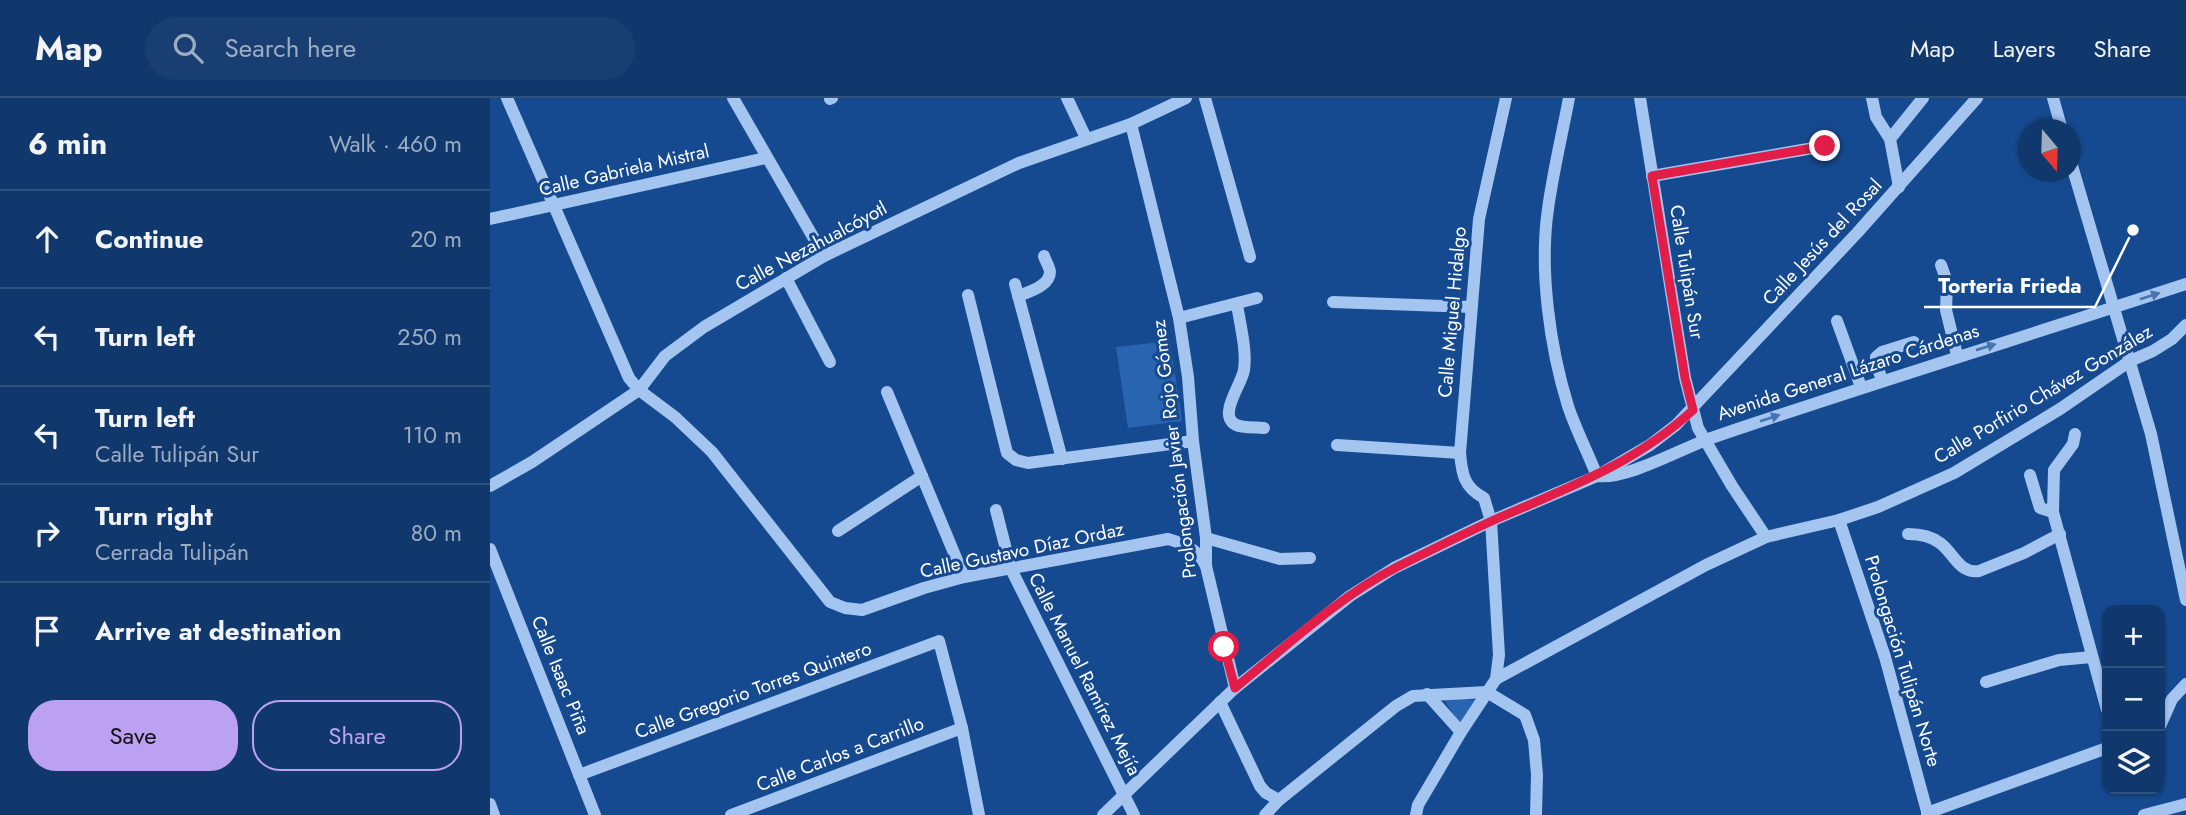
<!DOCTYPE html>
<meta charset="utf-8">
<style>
:root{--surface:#10386c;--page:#193f72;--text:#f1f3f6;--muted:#9cacc2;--line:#30527f;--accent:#bca0f2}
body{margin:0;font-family:Jost,sans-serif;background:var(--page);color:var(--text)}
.controls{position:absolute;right:21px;bottom:21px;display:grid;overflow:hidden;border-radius:14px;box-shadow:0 2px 5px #0004}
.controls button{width:63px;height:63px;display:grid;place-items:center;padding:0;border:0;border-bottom:2px solid var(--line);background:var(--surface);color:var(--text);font:35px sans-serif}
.compass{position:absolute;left:1528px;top:21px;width:63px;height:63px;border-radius:50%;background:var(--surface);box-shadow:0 2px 5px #0004;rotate:161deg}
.stop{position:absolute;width:21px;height:21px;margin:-16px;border:5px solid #e11d48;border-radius:50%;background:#fff}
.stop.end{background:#e11d48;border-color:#fff;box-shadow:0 2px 7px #0008}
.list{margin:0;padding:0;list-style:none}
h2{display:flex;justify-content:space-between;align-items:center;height:91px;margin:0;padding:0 28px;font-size:30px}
h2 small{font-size:23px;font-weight:400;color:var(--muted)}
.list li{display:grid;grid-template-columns:46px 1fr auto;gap:21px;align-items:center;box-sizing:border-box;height:98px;padding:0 28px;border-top:2px solid var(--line)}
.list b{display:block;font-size:26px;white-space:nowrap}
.list p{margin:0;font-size:23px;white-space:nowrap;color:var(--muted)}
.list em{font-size:23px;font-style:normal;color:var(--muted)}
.actions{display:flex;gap:14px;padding:21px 28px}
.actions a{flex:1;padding:16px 0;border:2px solid var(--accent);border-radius:28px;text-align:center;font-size:24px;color:var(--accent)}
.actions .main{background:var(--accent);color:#111}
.icon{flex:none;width:38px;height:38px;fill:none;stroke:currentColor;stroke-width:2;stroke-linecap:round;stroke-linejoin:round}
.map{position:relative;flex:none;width:1696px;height:717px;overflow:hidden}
header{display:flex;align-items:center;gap:42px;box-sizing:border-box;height:98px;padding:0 35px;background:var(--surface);border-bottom:2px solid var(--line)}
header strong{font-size:33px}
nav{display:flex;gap:38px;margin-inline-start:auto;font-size:24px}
.search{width:490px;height:63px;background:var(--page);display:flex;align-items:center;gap:18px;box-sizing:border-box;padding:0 24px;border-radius:38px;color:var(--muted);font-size:26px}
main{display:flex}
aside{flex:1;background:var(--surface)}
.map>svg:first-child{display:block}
</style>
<header>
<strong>Map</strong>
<div class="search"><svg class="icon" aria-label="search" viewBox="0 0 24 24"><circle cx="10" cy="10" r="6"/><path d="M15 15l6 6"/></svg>Search here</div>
<nav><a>Map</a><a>Layers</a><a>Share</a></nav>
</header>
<main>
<aside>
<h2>6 min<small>Walk · 460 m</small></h2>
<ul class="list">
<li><svg class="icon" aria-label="ahead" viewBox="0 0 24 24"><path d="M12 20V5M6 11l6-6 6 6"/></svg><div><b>Continue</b></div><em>20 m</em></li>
<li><svg class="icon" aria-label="left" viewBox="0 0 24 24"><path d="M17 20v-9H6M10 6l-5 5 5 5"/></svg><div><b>Turn left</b></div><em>250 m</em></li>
<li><svg class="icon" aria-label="left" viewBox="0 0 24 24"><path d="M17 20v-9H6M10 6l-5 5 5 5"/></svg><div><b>Turn left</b><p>Calle Tulipán Sur</p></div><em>110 m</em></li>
<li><svg class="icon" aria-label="right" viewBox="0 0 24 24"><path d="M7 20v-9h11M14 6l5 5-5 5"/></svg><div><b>Turn right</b><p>Cerrada Tulipán</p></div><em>80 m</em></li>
<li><svg class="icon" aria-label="arrive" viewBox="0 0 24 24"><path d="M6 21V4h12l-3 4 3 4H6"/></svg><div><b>Arrive at destination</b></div></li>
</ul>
<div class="actions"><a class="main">Save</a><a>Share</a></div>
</aside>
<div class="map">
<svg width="1696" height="717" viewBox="0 0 1696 717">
<rect width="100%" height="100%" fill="#164a90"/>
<g fill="#2864af">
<path d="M 680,243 L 692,323 L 638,330 L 626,249 Z"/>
<path d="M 953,600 L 989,602 L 971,629 Z"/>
</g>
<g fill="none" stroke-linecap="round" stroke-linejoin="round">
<g stroke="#a3c5f0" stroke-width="12">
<path d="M 17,0 L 139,280 L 149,292 L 185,319 L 222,354 L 340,504 L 355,510 L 372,512 L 434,490 L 474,479 L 678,441 C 696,446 707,451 716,468"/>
<path d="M 243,0 L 334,158"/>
<path d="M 577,0 L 596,40"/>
<path d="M 715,0 L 760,159"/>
<path d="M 1079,0 C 1072,37 1063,74 1058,111 C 1049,172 1060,250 1078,308 C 1086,332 1098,355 1107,378 C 1139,382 1195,348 1227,338 C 1383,285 1540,237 1696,186"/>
<path d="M 1150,0 L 1195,280 L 1208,330 L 1242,388 L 1276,439"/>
<path d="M 1382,0 L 1386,19 L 1400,41 L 1409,89"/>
<path d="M 1563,0 L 1572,32"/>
<path d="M 340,1 L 342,0"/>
<path d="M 641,26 L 689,220 L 698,279 L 703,343 L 716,440 L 716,468 L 745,590"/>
<path d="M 1400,41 L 1433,0"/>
<path d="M 1580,61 L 1661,336 L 1696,502"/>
<path d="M 1162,78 L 1335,48"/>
<path d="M 0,121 L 276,60"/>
<path d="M 1451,167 L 1457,184 L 1456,212 L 1467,257"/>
<path d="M 296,180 L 340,264"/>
<path d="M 525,186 L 572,361"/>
<path d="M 478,197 L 517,355 L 526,362 L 538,365 L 703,343"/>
<path d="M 528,198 C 538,194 560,188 560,174 C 560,170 555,162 554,158"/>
<path d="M 843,204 L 981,209"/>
<path d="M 747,206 C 750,227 757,252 754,272 C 752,285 731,313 742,324 C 748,331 765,329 774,330"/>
<path d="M 689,220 L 767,200"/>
<path d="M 1347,223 L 1371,289"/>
<path d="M 1392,282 L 1386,265 L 1386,259 L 1392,254 L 1424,244"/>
<path d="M 397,294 L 474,479"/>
<path d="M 1585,336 L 1583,346 L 1564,372 L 1563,414 L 1617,612"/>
<path d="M 847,347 L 970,355"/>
<path d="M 1540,377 L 1550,410 L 1563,414"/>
<path d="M 0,388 L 42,364 L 149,292 L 175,258 L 214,229 L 334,158 L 529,65 L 641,26 L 696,0"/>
<path d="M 506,412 L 521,471 L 644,717"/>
<path d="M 1349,422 L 1395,559 L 1438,717"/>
<path d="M 348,433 L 432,378"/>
<path d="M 1418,436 C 1429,436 1441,438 1450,445 C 1464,455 1469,476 1489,473 L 1534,455 L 1570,436"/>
<path d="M 716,440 L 790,461 L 820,460"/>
<path d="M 0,451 L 105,717"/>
<path d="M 1006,581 L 1216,467 L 1276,439 L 1349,422 L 1388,409 L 1464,375 L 1570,311 L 1640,263 L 1663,253 L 1682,241 L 1696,227"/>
<path d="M 1496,584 L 1569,562 L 1602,559"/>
<path d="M 937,596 L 971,634"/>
<path d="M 730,604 L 770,688 L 776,695 L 789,702"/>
<path d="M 1670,628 L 1682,601 L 1696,586"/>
<path d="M 89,677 L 449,543 L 472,630 L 489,717"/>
<path d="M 0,706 L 4,717"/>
<path d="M 1437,715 L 1617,650"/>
<path d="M 241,717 L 472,630"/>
<path d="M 613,717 L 745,590 L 860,498 L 904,470 L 1001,423 L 1107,378 L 1160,347 L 1186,327 L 1367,135 L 1487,0"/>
<path d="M 775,717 L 789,702 L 906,608 L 923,598 L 997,594 L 1035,617 L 1044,642 L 1047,677 L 1046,717"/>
<path d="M 926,717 L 928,707 L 971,634 L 1006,581 L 1009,557 L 1001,423 L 994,400 C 974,389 972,377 970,355 L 989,121 L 1016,0"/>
<path d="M 1654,717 L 1696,706"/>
</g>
</g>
<defs><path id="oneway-solid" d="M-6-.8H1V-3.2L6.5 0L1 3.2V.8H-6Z" transform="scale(1.75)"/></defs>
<g fill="#4775b2">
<use href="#oneway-solid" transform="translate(1660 198) rotate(-18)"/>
<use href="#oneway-solid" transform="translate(1496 249) rotate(-17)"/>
<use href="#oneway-solid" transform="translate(1280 320) rotate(-18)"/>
</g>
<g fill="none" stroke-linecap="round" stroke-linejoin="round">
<path stroke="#e11d48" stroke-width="9" d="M 734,549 L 745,590 C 797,548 848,499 907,469 C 939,453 971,437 1004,422 C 1075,391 1145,366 1203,312 L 1195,280 L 1162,78 L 1335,48"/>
</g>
<g text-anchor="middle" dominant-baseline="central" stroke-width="6" stroke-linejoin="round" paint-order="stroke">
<g font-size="19" fill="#fff" stroke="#164a90">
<text transform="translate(134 72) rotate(-13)">Calle Gabriela Mistral</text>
<text transform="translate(1332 144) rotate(-47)">Calle Jesús del Rosal</text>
<text transform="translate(321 148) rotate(-28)">Calle Nezahualcóyotl</text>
<text transform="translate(1197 174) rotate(81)">Calle Tulipán Sur</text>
<text transform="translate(962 214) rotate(-85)">Calle Miguel Hidalgo</text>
<text transform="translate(1358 274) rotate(-18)">Avenida General Lázaro Cárdenas</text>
<text transform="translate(1553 296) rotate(-31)">Calle Porfirio Chávez González</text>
<text transform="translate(684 351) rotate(-97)">Prolongación Javier Rojo Gómez</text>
<text transform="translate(532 452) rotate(-12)">Calle Gustavo Díaz Ordaz</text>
<text transform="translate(1413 563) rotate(73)">Prolongación Tulipán Norte</text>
<text transform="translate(595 576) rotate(63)">Calle Manuel Ramírez Mejía</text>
<text transform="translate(71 577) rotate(68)">Calle Isaac Piña</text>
<text transform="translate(263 592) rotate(-20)">Calle Gregorio Torres Quintero</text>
<text transform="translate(350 656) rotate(-21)">Calle Carlos a Carrillo</text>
</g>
</g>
<path fill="none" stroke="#fff" stroke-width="2.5" d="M1643 132L1605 209H1434"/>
<circle fill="#fff" stroke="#164a90" stroke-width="2.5" cx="1643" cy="132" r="7"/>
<g font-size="21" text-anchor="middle" font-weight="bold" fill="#fff" stroke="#164a90" stroke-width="6" stroke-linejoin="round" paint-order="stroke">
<text x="1520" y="195">Torteria Frieda</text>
</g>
</svg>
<div class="controls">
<button>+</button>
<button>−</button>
<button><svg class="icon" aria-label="layers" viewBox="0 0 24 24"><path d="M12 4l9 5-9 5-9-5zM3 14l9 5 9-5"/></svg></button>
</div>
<svg class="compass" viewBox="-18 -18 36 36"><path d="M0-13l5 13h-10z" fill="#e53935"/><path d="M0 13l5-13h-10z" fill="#9cacc2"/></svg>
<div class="stop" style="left:734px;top:549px"></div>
<div class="stop end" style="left:1335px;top:48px"></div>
</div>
</main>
